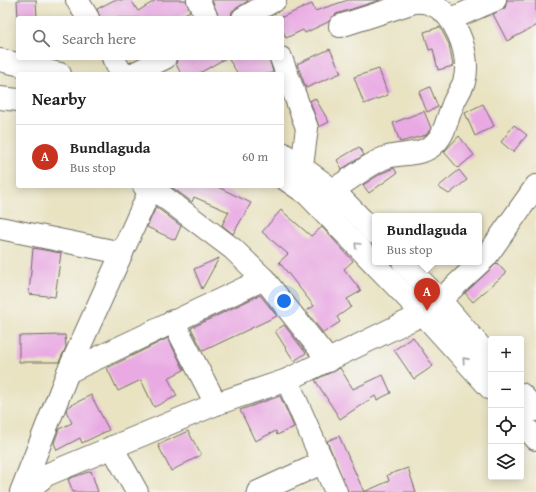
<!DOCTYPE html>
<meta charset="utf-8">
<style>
:root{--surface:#fff;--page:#f6f6f6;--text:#222;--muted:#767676;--line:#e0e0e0;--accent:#c8321e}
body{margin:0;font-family:"Gentium Book Plus",serif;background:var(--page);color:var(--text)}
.controls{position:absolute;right:12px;bottom:12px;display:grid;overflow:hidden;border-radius:4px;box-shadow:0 2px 10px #0003}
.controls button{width:36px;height:36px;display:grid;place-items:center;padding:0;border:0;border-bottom:1px solid var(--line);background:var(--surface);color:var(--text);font:20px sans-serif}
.you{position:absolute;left:284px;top:301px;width:14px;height:14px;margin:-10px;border:3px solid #fff;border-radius:50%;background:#1a73e8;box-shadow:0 0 0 6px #1a73e833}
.badge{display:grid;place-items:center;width:26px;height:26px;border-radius:50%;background:var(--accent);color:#fff;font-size:13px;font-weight:700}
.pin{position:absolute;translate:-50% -33px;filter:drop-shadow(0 1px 2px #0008)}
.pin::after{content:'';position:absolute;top:21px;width:14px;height:12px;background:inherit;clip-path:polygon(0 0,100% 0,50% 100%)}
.popup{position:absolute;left:372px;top:213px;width:110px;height:52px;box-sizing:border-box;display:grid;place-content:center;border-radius:4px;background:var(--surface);filter:drop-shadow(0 1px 3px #0005);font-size:13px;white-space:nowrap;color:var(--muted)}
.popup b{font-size:15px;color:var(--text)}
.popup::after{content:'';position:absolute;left:50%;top:100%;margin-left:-8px;border:8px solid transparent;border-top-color:var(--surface)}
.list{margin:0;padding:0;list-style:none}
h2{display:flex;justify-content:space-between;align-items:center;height:52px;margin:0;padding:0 16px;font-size:17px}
h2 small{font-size:13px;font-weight:400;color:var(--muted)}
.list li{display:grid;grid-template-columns:26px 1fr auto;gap:12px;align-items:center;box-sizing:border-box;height:64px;padding:0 16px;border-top:1px solid var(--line)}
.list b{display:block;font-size:15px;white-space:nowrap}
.list p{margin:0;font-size:13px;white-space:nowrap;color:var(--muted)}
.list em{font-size:13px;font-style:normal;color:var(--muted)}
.icon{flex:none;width:22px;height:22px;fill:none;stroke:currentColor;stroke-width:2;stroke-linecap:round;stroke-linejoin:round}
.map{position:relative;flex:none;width:536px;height:492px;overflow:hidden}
.search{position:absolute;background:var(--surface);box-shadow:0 2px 10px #0003;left:16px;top:16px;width:268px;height:44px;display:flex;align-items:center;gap:10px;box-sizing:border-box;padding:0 14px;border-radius:4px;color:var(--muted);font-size:15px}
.panel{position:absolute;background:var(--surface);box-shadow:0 2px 10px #0003;left:16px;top:72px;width:268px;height:116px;border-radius:4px}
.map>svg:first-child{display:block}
</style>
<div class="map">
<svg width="536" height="492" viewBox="0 0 536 492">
<rect width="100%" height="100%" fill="#f6f6f2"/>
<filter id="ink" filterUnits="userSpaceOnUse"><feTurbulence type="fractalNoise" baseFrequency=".025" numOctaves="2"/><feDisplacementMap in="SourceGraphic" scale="8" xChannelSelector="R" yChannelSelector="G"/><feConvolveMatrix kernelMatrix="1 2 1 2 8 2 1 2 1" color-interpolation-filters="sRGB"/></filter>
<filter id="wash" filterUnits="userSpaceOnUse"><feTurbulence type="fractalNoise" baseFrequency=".012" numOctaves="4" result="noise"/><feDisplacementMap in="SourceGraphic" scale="16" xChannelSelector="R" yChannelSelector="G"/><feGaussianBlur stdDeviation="0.9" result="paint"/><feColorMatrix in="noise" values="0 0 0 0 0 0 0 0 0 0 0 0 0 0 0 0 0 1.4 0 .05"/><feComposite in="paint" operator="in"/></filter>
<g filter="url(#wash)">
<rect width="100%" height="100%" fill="#e9e3c2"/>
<g id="blocks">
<g fill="#e9aae3">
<path d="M 17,0 L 36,0 L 37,18 L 18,18 Z"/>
<path d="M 114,0 L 131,0 L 138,11 L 156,0 L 186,0 L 190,11 L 177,18 L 100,18 L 97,9 Z"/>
<path d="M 212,0 L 248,0 L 248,1 L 232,11 L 231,18 L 219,18 Z"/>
<path d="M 348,0 L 380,0 L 336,14 L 328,22 L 305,33 L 303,30 L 286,38 L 282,29 L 282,17 L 312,4 L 315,11 Z"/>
<path d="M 507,0 L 536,0 L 536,26 L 507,41 L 493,14 L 505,8 Z"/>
<path d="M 440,27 L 449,44 L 453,66 L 438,70 L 433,49 L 429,50 L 424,32 Z"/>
<path d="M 330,49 L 341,73 L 306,88 L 297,64 Z"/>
<path d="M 177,58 L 226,58 L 198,74 L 181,74 L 176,64 Z"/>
<path d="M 228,58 L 269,58 L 273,72 L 269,74 L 238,74 Z"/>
<path d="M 379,69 L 388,95 L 364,104 L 354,77 Z"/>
<path d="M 430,87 L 438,107 L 427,112 L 419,92 Z"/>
<path d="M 315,98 L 329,122 L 319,127 L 310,101 Z"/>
<path d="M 483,104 L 494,126 L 475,136 L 465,113 Z"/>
<path d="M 424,111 L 431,128 L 429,131 L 426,135 L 400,142 L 393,123 Z"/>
<path d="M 514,125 L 527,135 L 513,152 L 501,142 Z"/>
<path d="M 459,136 L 474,155 L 458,168 L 444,152 Z"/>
<path d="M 359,147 L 364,155 L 342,169 L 337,160 Z"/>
<path d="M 394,168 L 397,173 L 369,193 L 363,185 L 382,173 Z"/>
<path d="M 459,170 L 467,180 L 449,194 L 438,187 Z"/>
<path d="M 170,186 L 216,186 L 251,203 L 233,234 L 222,225 L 229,212 L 194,197 L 192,202 Z"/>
<path d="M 156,207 L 181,226 L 175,240 L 147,227 Z"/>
<path d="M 281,210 L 311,236 L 322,227 L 353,261 L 344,269 L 361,291 L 347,299 L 351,307 L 337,317 L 340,322 L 323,333 L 306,311 L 314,306 L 279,262 L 288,254 L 262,232 Z"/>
<path d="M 33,248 L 61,253 L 55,297 L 29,294 Z"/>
<path d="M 219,258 L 202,289 L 194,269 Z"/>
<path d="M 497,263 L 506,273 L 473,302 L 465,293 Z"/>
<path d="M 260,295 L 277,316 L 203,351 L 191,328 Z"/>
<path d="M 284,325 L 306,353 L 294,361 L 275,331 Z"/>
<path d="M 65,335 L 66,347 L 59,362 L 19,362 L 19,336 Z"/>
<path d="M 413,337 L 433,366 L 414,379 L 394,350 Z"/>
<path d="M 168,338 L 184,370 L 168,378 L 177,396 L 154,407 L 141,380 L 118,391 L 107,368 Z"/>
<path d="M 340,368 L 353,389 L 383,375 L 391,393 L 377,400 L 375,396 L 340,419 L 315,380 Z"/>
<path d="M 91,395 L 109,430 L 82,443 L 80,438 L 57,450 L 54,443 L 59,429 L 72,423 L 66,411 L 68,407 Z"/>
<path d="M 280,396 L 294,427 L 277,435 L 276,431 L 255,441 L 240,410 Z"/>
<path d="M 188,431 L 201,455 L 171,471 L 158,445 Z"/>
<path d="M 339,436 L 364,492 L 389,481 L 387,475 L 408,468 L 416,492 L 348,492 L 327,441 Z"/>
<path d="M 91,471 L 98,492 L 73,492 L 68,479 Z"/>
</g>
</g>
</g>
<g filter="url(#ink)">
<use href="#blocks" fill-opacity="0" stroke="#6e6b60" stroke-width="1"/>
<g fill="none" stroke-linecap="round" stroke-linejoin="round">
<defs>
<g id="minor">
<path d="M 77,0 L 88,18"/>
<path d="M 198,0 L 207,18"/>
<path d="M 243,18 L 275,0"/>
<path d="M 451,19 L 495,0"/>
<path d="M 113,58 L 122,74"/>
<path d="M 281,58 L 307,128 L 302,166"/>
<path d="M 133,74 L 165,58"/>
<path d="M 144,186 L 152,188 L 233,249 L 264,279 L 329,361"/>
<path d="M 333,190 C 349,180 365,167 382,159 C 397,152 418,157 432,146 C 445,136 446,121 452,107 C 455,98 461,90 464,82 C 469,66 464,43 456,29 C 448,12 433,0 414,2 L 340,26"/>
<path d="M 0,228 L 122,253"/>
<path d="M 173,321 L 216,404"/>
<path d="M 68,372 L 264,279"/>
<path d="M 287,380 L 336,492"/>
<path d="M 112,447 L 137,492"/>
<path d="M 21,492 L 68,372 L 152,186"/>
<path d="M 26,492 L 46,475 L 216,404 L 287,380 L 423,314 L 440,300 L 486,257 L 536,186"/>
<path d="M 258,492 L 324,462"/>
</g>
<g id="major">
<path d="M 0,60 L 60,74"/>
<path d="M 0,98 L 18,100"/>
<path d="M 282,153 L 333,190 L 375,233"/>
<path d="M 282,177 L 307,194 L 423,314 L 491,389"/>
<path d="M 403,262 L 440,300 L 491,359"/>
<path d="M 521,394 L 536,410"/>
<path d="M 521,422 L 536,439"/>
</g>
</defs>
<use href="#minor" stroke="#6e6b60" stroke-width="24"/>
<use href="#major" stroke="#6e6b60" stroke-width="24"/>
<use href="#minor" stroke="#fff" stroke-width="22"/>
<use href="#major" stroke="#fff" stroke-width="22"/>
</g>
<defs><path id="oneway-chevron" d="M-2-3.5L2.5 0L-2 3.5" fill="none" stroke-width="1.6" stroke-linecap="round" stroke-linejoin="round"/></defs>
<g stroke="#a0a0a0">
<use href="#oneway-chevron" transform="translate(357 245) rotate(-134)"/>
<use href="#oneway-chevron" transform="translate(465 360) rotate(-132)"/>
</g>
</g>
</svg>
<div class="controls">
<button>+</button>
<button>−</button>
<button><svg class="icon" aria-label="locate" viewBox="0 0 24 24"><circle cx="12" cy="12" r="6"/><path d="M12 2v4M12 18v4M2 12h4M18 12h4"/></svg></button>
<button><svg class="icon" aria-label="layers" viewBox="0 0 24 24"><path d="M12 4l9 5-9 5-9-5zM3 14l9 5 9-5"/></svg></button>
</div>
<div class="you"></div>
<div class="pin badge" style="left:427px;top:311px">A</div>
<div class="popup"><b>Bundlaguda</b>Bus stop</div>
<div class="search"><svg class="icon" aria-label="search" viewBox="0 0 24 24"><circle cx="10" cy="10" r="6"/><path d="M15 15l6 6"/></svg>Search here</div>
<section class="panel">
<h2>Nearby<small></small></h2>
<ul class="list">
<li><span class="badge">A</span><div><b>Bundlaguda</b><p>Bus stop</p></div><em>60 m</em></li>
</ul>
</section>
</div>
